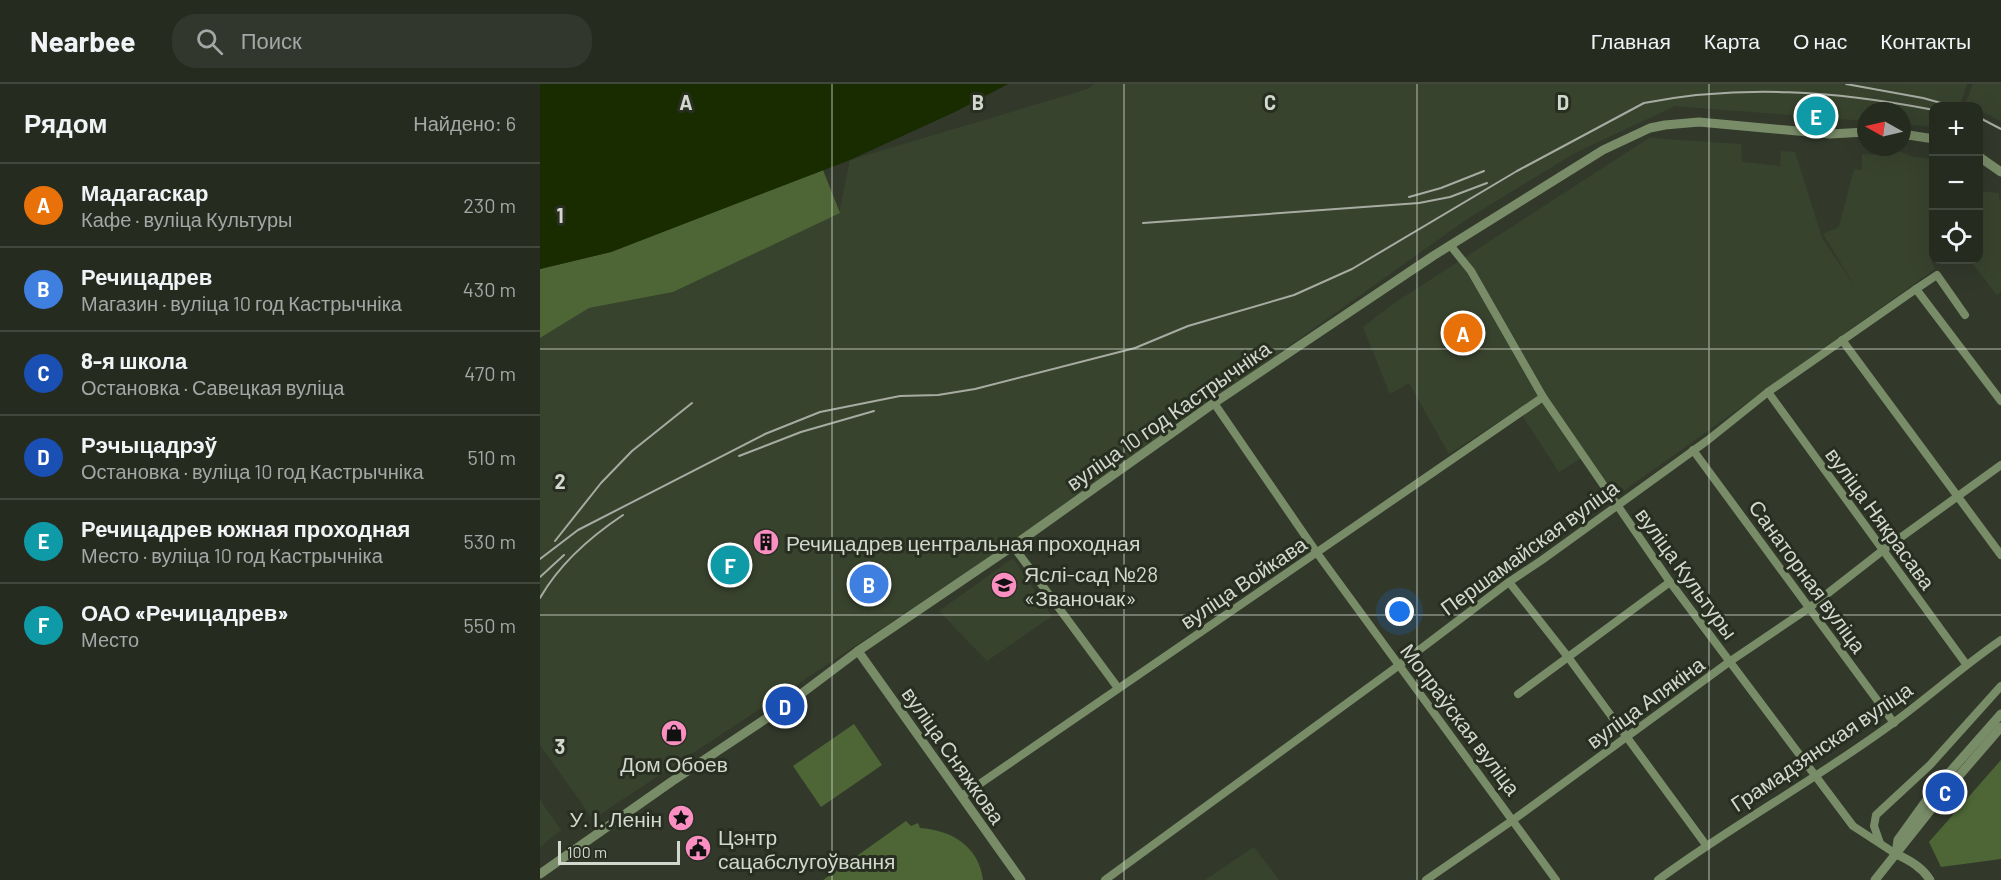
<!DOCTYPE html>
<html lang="ru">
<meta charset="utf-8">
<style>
:root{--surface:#262b20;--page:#32372d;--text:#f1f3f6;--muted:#a4a7a5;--line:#42473e;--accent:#8bbbb9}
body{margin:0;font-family:Barlow,sans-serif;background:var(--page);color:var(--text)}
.controls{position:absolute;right:18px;top:18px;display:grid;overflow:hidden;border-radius:12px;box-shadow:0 6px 24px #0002}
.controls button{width:54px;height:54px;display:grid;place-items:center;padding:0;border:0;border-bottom:2px solid var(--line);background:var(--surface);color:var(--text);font:30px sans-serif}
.compass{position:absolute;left:1317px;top:18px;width:54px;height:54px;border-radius:50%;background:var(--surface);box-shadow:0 6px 24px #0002;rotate:278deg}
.scale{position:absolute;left:18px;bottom:15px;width:122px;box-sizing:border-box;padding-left:6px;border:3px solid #d3d8cf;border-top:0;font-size:16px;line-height:21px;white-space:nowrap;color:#d3d8cf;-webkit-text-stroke:4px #282f21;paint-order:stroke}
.you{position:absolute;left:860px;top:528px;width:21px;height:21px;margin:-15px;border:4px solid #fff;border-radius:50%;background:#1a73e8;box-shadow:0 0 0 9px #1a73e833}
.badge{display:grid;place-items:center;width:39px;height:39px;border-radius:50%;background:var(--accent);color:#fff;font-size:20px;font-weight:700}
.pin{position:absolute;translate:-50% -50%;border:3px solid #fff;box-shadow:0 2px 6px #0006}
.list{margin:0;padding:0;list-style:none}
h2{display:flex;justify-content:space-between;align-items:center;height:78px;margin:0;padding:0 24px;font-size:26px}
h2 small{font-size:20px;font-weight:400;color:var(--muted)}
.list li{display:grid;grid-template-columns:39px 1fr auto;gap:18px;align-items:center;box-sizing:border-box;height:84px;padding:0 24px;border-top:2px solid var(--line)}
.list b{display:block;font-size:22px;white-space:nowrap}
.list p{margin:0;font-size:20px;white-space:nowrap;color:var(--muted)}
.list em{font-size:20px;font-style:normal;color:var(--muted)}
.icon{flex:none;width:33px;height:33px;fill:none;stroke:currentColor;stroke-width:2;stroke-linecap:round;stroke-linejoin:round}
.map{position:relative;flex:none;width:1461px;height:796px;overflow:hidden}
header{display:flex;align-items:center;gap:36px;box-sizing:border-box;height:84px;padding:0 30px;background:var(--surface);border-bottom:2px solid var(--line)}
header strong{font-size:28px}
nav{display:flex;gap:33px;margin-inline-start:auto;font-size:21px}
.search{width:420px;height:54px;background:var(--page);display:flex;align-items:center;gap:15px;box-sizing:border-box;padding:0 21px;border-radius:24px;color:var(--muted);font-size:22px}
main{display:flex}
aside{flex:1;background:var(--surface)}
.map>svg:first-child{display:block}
</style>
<header>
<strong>Nearbee</strong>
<div class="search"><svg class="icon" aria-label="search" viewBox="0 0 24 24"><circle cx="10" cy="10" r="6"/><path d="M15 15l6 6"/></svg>Поиск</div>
<nav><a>Главная</a><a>Карта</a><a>О нас</a><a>Контакты</a></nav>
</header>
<main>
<aside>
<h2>Рядом<small>Найдено: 6</small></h2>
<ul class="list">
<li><span class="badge" style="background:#e8710a">A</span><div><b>Мадагаскар</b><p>Кафе · вуліца Культуры</p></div><em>230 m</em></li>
<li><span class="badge" style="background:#3f7fe0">B</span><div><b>Речицадрев</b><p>Магазин · вуліца 10 год Кастрычніка</p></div><em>430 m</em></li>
<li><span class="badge" style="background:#1a4fb4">C</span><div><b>8-я школа</b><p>Остановка · Савецкая вуліца</p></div><em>470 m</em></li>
<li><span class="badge" style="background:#1a4fb4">D</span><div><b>Рэчыцадрэў</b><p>Остановка · вуліца 10 год Кастрычніка</p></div><em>510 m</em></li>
<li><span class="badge" style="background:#0f9aa8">E</span><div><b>Речицадрев южная проходная</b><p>Место · вуліца 10 год Кастрычніка</p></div><em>530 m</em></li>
<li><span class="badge" style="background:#0f9aa8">F</span><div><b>ОАО «Речицадрев»</b><p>Место</p></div><em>550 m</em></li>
</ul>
</aside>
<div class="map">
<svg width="1461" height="796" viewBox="0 0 1461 796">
<rect width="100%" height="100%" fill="#32392b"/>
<g fill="#38432e">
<path d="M 554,0 L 1427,0 L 1420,22 L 1394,22 L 1393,43 L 1362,40 L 1362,27 L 1326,27 L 1326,37 L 1135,22 L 1035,69 L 930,133 L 457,470 L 456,469 L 53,735 L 0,661 L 0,254 L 49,224 L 133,208 L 299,129 L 310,76 L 548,5 Z"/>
<path d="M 1433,0 L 1461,0 L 1461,37 L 1439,26 L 1438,22 L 1431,22 L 1425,20 Z"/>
<path d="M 1109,54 L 1201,60 L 1202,78 L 1240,82 L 1241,67 L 1255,68 L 1282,154 L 1316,204 L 1283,150 L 1299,143 L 1314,85 L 1322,86 L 1322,70 L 1334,71 L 1334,66 L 1359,67 L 1373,73 L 1393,75 L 1393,171 L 1389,171 L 1395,185 L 1075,413 L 1045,372 L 1019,388 L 978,325 L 909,370 L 869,299 L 850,310 L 823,243 L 853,220 Z"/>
<path d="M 1439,107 L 1459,109 L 1459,115 L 1461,116 L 1461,208 L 1457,211 L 1430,176 L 1438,176 Z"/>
<path d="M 473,474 L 512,532 L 447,577 L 399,527 Z"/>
<path d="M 0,716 L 21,746 L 0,763 Z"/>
<path d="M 714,763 L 739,796 L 665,796 Z"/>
</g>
<g fill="#4e6636">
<path d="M 283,86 L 300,129 L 133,208 L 49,224 L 0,254 L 0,185 L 71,168 Z"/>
<path d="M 314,640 L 342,681 L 281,723 L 253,682 Z"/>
<path d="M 1461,676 L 1461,775 L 1401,783 L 1389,758 Z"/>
<path d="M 366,737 L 371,742 L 378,739 L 380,744 C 411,746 439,762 443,796 L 283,796 Z"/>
</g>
<path fill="#182c00" d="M 0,0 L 468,0 L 417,27 L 310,76 L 71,168 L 0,185 Z"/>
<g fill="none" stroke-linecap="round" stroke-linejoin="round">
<g stroke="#798c68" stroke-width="8">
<path d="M 910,161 L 931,187 L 1003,313 L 1130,498 L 1313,742 L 1356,770"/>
<path d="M 1376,205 L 1461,317"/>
<path d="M 1302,256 L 1461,471"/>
<path d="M 1228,308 L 1426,580"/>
<path d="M 674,319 L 777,469 L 1016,796"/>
<path d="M 1153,366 L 1354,639"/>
<path d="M 473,462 L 578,604"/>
<path d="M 969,498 L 1028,573 L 1166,761"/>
<path d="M 978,610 L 1130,498"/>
<path d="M 422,712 L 1003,313"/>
<path d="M 1340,759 L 1334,742 L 1336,731 L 1390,681 L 1461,602"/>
<path d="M 565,796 L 858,582 L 969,498 L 1002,476 L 1168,356 L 1228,308 L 1376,205 L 1397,191 L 1425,231"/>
<path d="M 886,796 L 973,736 L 1189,578 L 1269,524 L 1342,467 L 1461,381"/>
<path d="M 1118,796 C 1194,740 1277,695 1353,639 C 1390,612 1423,582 1461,556"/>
</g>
<g stroke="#798c68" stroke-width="9">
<path d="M 1362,50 L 1394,55"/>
<path d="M 1438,72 L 1461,88"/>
<path d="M 318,567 L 481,796"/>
<path d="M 1356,770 L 1358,756 L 1394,706 L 1461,630"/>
<path d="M 1356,770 C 1369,776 1382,783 1390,796"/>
<path d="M 0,790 L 131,698 L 245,622 L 318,567 L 473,462 L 674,319 L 893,172 L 1063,66 L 1110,44 L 1125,41 L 1159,38 L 1290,50 L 1326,48"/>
<path d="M 1335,796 L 1405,708 L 1461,643"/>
</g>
<g stroke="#a7aca2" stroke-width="2">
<path d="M 1306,0 L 1383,14 L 1412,22"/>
<path d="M 1438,33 L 1461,45"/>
<path d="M 869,113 L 901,104 L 944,87"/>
<path d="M 603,139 L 879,119 L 910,113 L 947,99"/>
<path d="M 199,372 L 261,348 L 334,327"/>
<path d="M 15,457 L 61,399 L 92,367 L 152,319"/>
<path d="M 0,475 L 38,446 L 225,350 L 280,328 L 360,312 L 398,311 L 435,305 L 595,264 L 648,242 L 754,211 L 812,185 L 977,87 L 1104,19 C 1202,0 1296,7 1394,26"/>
<path d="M 0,493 L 24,471"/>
<path d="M 0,514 C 20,479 50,453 83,431"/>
</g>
</g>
<path fill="none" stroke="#d3d8cf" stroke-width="1.5" stroke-opacity="0.55" d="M 292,0 L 292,796M 584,0 L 584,796M 877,0 L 877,796M 1169,0 L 1169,796M 0,265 L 1461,265M 0,531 L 1461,531"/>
<defs>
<symbol id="building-disc" viewBox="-11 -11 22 22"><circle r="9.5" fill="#fc8fc1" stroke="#282f21"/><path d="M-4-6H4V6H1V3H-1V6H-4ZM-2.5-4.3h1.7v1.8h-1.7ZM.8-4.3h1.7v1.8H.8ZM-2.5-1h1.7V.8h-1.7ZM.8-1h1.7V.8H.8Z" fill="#111"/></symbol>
<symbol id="school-disc" viewBox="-11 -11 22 22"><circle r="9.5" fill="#fc8fc1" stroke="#282f21"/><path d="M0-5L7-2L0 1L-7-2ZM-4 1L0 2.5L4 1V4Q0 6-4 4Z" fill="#111"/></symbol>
<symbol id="shop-disc" viewBox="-11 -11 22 22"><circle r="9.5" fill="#fc8fc1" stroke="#282f21"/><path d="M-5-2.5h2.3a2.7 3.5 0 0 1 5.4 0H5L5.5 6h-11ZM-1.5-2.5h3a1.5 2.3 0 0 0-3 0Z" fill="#111"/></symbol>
<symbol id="sight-disc" viewBox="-11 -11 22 22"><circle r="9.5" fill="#fc8fc1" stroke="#282f21"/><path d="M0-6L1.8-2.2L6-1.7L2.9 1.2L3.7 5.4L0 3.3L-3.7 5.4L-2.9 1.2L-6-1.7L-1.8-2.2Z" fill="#111"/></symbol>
<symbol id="civic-disc" viewBox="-11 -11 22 22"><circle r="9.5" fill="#fc8fc1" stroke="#282f21"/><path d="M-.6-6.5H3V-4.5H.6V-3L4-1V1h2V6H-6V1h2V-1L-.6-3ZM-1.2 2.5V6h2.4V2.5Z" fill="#111"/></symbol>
</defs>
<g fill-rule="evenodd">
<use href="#building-disc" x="211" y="443" width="30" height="30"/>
<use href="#school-disc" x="449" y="486" width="30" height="30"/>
<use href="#shop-disc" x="119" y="634" width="30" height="30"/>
<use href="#sight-disc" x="126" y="719" width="30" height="30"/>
<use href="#civic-disc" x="143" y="749" width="30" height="30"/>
</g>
<g text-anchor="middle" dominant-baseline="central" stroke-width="6" stroke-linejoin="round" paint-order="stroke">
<g font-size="21" fill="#d3d8cf" stroke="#282f21">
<text transform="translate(628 331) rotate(-35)">вуліца 10 год Кастрычніка</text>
<text transform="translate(1341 434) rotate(54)">вуліца Някрасава</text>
<text transform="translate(989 463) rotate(-36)">Першамайская вуліца</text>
<text transform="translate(1147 489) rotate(54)">вуліца Культуры</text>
<text transform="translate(1268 492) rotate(54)">Санаторная вуліца</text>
<text transform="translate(703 498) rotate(-34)">вуліца Войкава</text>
<text transform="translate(1105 618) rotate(-36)">вуліца Апякіна</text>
<text transform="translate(921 635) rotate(53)">Мопраўская вуліца</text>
<text transform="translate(1281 662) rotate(-34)">Грамадзянская вуліца</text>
<text transform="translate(414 671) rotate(55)">вуліца Сняжкова</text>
</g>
<g font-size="21" fill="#d3d8cf" stroke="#282f21" text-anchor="start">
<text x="246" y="458">Речицадрев центральная проходная</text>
<text x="484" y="489">Яслі-сад №28<tspan x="484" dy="24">«Званочак»</tspan></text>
<text x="134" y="679" text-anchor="middle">Дом Обоев</text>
<text x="122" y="734" text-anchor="end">У. І. Ленін</text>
<text x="178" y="752">Цэнтр<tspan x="178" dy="24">сацабслугоўвання</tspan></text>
</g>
</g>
<g font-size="20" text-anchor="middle" font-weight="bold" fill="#d3d8cf" stroke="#282f21" stroke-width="6" stroke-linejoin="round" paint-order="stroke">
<text x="146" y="26">A</text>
<text x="438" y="26">B</text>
<text x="730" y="26">C</text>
<text x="1023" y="26">D</text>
<text x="20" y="139">1</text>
<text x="20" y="405">2</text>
<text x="20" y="670">3</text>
</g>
</svg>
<div class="controls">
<button>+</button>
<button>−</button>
<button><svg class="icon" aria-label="locate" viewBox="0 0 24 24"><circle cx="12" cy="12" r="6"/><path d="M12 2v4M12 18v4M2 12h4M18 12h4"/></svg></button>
</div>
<svg class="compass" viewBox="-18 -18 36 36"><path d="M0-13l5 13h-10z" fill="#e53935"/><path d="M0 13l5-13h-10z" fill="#a4a7a5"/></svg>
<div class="scale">100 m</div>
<div class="you"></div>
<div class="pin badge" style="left:923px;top:249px;background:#e8710a">A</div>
<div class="pin badge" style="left:329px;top:500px;background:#3f7fe0">B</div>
<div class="pin badge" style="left:1405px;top:708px;background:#1a4fb4">C</div>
<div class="pin badge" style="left:245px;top:622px;background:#1a4fb4">D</div>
<div class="pin badge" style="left:1276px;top:32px;background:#0f9aa8">E</div>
<div class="pin badge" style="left:190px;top:481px;background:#0f9aa8">F</div>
</div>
</main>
